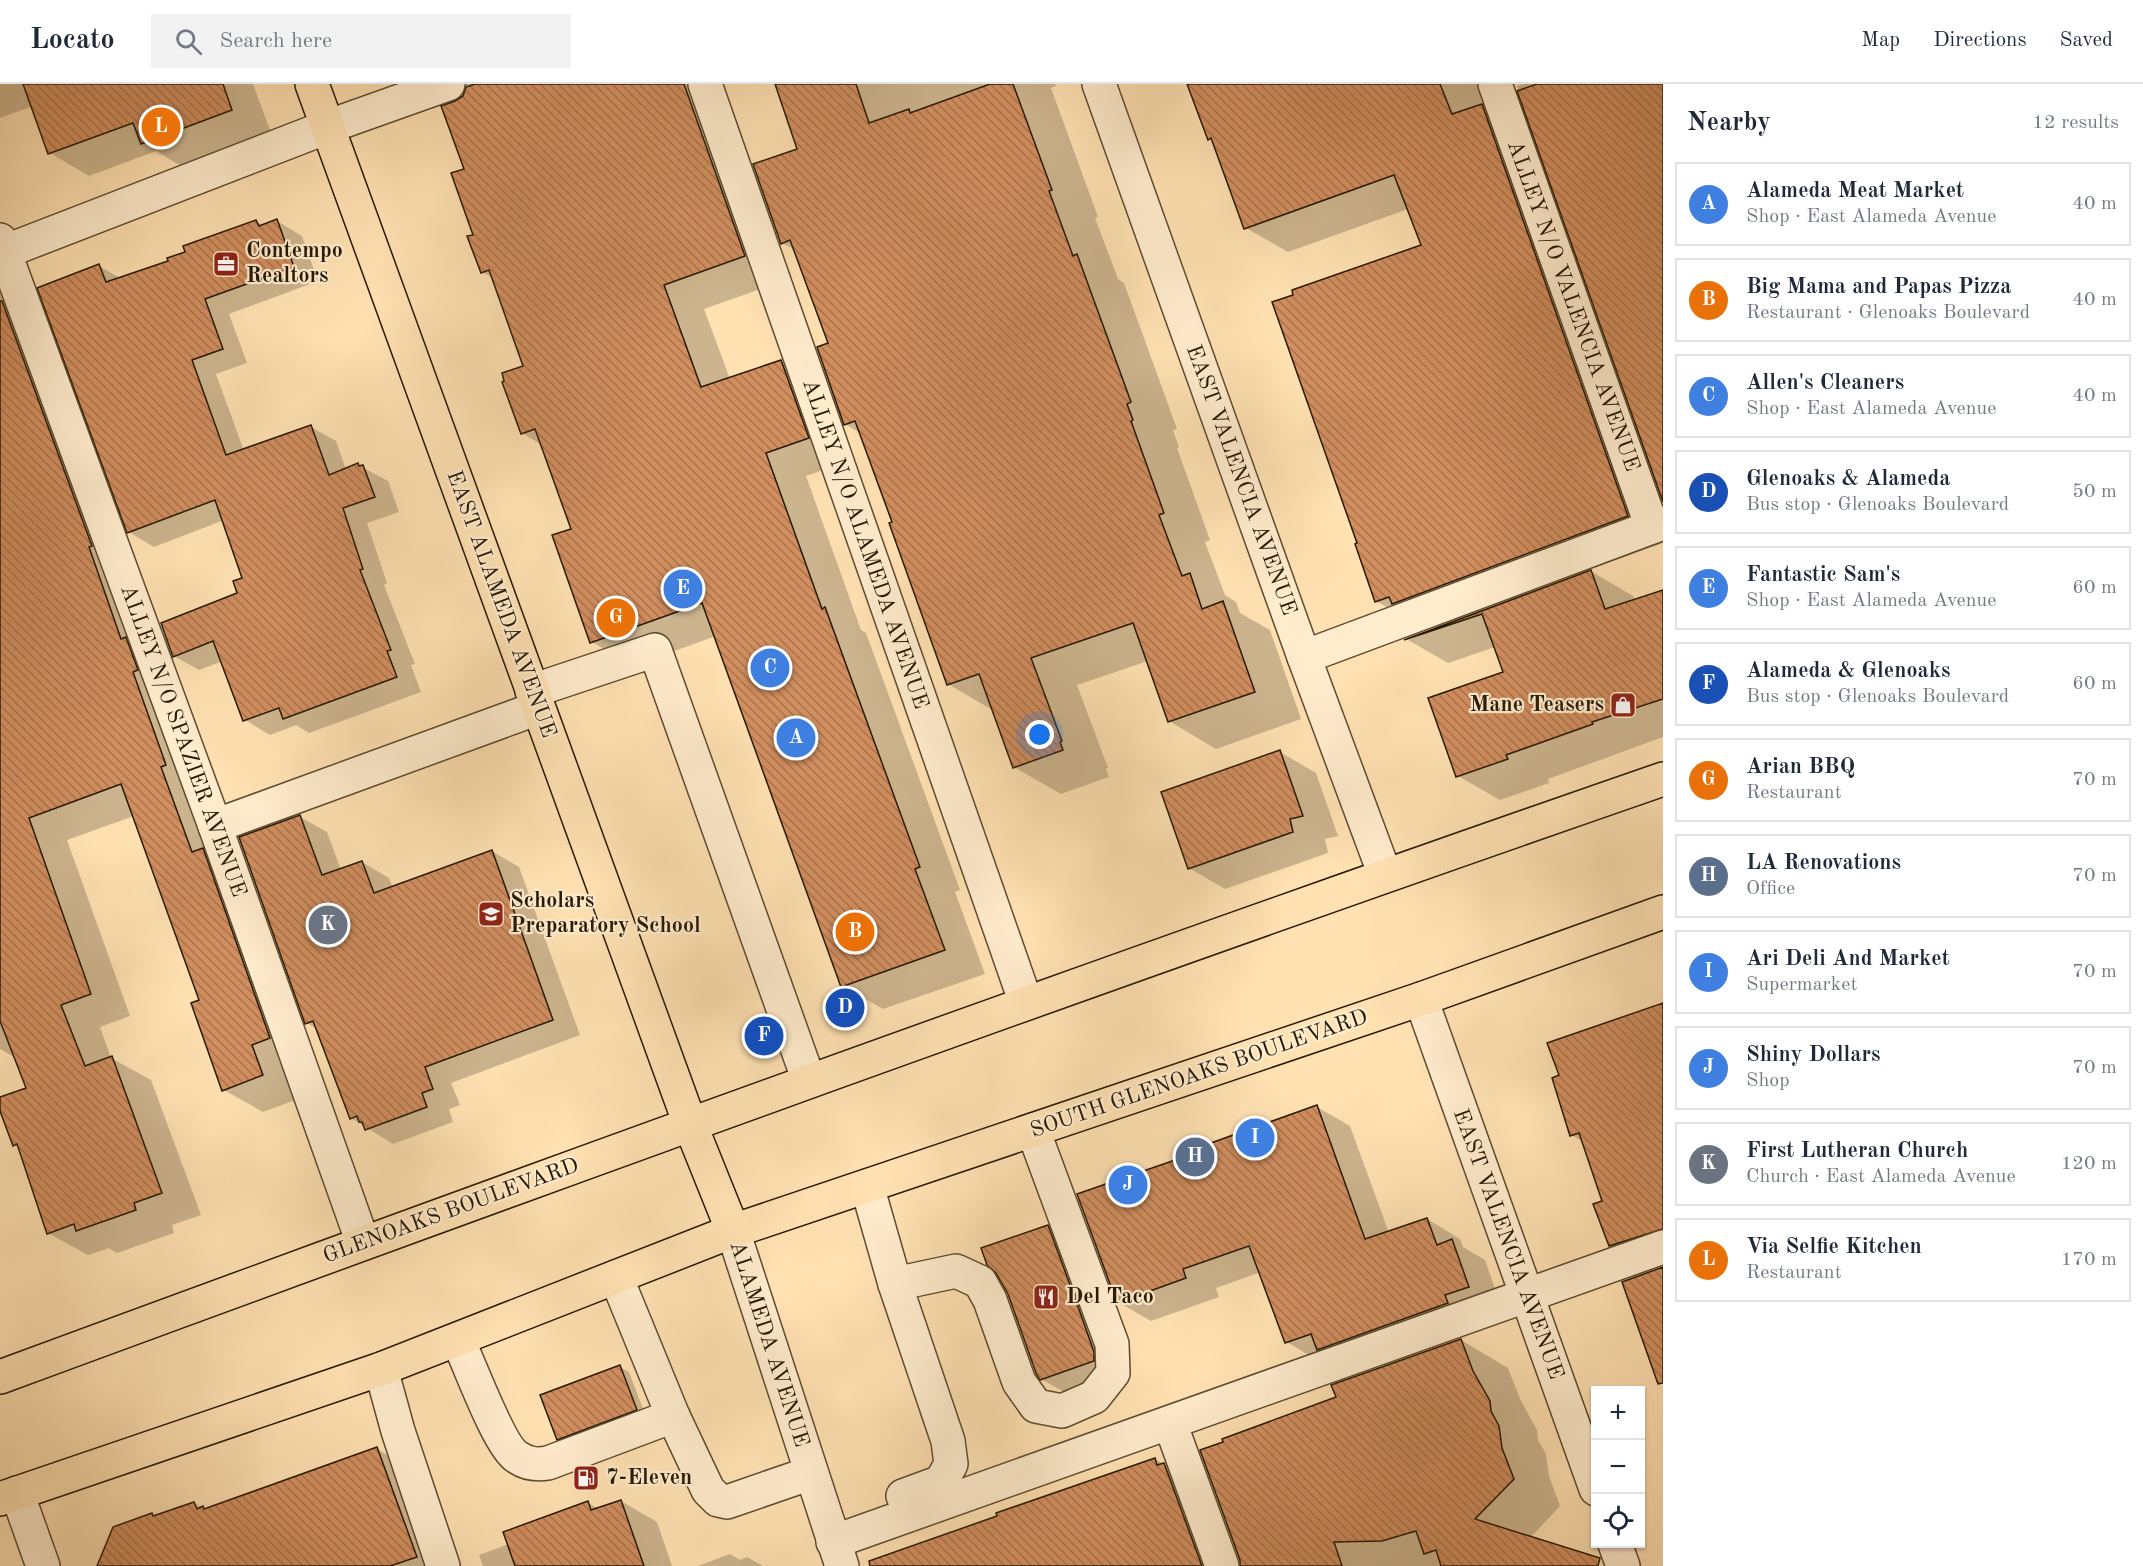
<!DOCTYPE html>
<meta charset="utf-8">
<style>
:root{--surface:#fff;--page:#f2f2f3;--text:#1f2937;--muted:#747a83;--line:#e0e1e3;--accent:#db2777}
body{margin:0;font-family:"Old Standard TT",serif;background:var(--page);color:var(--text)}
.controls{position:absolute;right:18px;bottom:18px;display:grid;overflow:hidden;border-radius:0px;box-shadow:0 2px 4px #0004}
.controls button{width:54px;height:54px;display:grid;place-items:center;padding:0;border:0;border-bottom:2px solid var(--line);background:var(--surface);color:var(--text);font:30px sans-serif}
.you{position:absolute;left:1040px;top:651px;width:21px;height:21px;margin:-15px;border:4px solid #fff;border-radius:50%;background:#1a73e8;box-shadow:0 0 0 9px #1a73e833}
.badge{display:grid;place-items:center;width:39px;height:39px;border-radius:50%;background:var(--accent);color:#fff;font-size:20px;font-weight:700}
.pin{position:absolute;translate:-50% -50%;border:3px solid #fff;box-shadow:0 2px 6px #0006}
.list{margin:0;padding:0;list-style:none}
h2{display:flex;justify-content:space-between;align-items:center;height:78px;margin:0;padding:0 24px;font-size:26px}
h2 small{font-size:20px;font-weight:400;color:var(--muted)}
.list li{display:grid;grid-template-columns:39px 1fr auto;gap:18px;align-items:center;box-sizing:border-box;height:84px;margin:0 12px 12px;padding:0 12px;border:2px solid var(--line);border-radius:0px}
.list b{display:block;font-size:22px;white-space:nowrap}
.list p{margin:0;font-size:20px;white-space:nowrap;color:var(--muted)}
.list em{font-size:20px;font-style:normal;color:var(--muted)}
.icon{flex:none;width:33px;height:33px;fill:none;stroke:currentColor;stroke-width:2;stroke-linecap:round;stroke-linejoin:round}
.map{position:relative;flex:none;width:1663px;height:1482px;overflow:hidden}
header{display:flex;align-items:center;gap:36px;box-sizing:border-box;height:84px;padding:0 30px;background:var(--surface);border-bottom:2px solid var(--line)}
header strong{font-size:28px}
nav{display:flex;gap:33px;margin-inline-start:auto;font-size:21px}
.search{width:420px;height:54px;background:var(--page);display:flex;align-items:center;gap:15px;box-sizing:border-box;padding:0 21px;border-radius:0px;color:var(--muted);font-size:22px}
main{display:flex}
aside{flex:1;background:var(--surface)}
.map>svg:first-child{display:block}
</style>
<header>
<strong>Locato</strong>
<div class="search"><svg class="icon" aria-label="search" viewBox="0 0 24 24"><circle cx="10" cy="10" r="6"/><path d="M15 15l6 6"/></svg>Search here</div>
<nav><a>Map</a><a>Directions</a><a>Saved</a></nav>
</header>
<main>
<div class="map">
<svg width="1663" height="1482" viewBox="0 0 1663 1482">
<defs>
<pattern id="building-back-hatch" width="6" height="6" patternUnits="userSpaceOnUse" patternTransform="scale(1.5)"><rect width="6" height="6" fill="#d18e5f"/><path d="M-1 5l2 2M0 0l6 6M5-1l2 2" fill="none" stroke="#aa734c"/></pattern>
</defs>
<rect width="100%" height="100%" fill="#ffe1b2"/>
<filter id="stains"><feTurbulence type="fractalNoise" baseFrequency=".00333" numOctaves="4"/><feColorMatrix values="0 0 0 0 .2 0 0 0 0 .09 0 0 0 0 .02 0 0 0 .5 -.17"/></filter>
<radialGradient id="worn" r=".72"><stop offset=".6" stop-color="#630" stop-opacity="0"/><stop offset="1" stop-color="#630" stop-opacity=".3"/></radialGradient>
<g fill="#0003">
<path d="M 0,0 L 253,0 L 271,49 L 181,82 L 156,67 L 89,92 L 50,69 L 33,22 L 0,34 Z"/>
<path d="M 395,0 L 708,0 L 786,196 L 704,225 L 730,295 L 781,277 L 822,301 L 849,377 L 806,392 L 861,546 L 866,549 L 960,806 L 955,808 L 985,890 L 883,925 L 842,902 L 716,552 L 633,582 L 592,558 L 573,445 L 542,361 L 522,349 L 506,297 L 525,283 L 493,194 L 482,188 L 455,19 L 469,8 L 432,21 Z"/>
<path d="M 776,0 L 1055,0 L 1056,2 L 1051,4 L 1098,133 L 1095,134 L 1118,195 L 1124,199 L 1177,345 L 1173,346 L 1179,363 L 1177,364 L 1210,456 L 1205,458 L 1225,511 L 1236,518 L 1240,529 L 1270,546 L 1301,635 L 1216,665 L 1169,637 L 1148,577 L 1077,601 L 1108,684 L 1106,685 L 1109,693 L 1061,710 L 1014,683 L 994,627 L 948,600 L 894,439 L 862,350 L 845,340 L 830,260 L 795,166 L 782,159 L 799,66 Z"/>
<path d="M 1189,0 L 1492,0 L 1663,437 L 1663,459 L 1589,486 L 1633,512 L 1635,517 L 1663,508 L 1663,653 L 1548,695 L 1549,699 L 1500,716 L 1458,692 L 1505,589 L 1495,563 L 1448,579 L 1408,556 L 1437,545 L 1426,539 L 1419,541 L 1376,517 L 1423,162 L 1408,125 L 1288,168 L 1246,144 L 1214,58 L 1209,55 Z"/>
<path d="M 1524,0 L 1663,0 L 1663,413 L 1517,2 Z"/>
<path d="M 256,137 L 263,142 L 277,137 L 302,152 L 318,197 L 229,230 L 247,279 L 216,290 L 244,367 L 311,343 L 336,357 L 346,386 L 358,381 L 388,397 L 399,428 L 367,439 L 387,499 L 384,501 L 415,580 L 411,581 L 421,608 L 309,649 L 296,641 L 270,651 L 245,636 L 223,577 L 199,586 L 174,572 L 239,510 L 244,495 L 224,436 L 154,463 L 129,448 L 99,182 L 120,194 L 170,178 Z"/>
<path d="M 0,154 L 301,1014 L 263,1028 L 224,1006 L 201,917 L 134,732 L 67,756 L 130,932 L 100,943 L 111,974 L 151,996 L 201,1131 L 172,1141 L 174,1149 L 117,1169 L 109,1164 L 88,1171 L 48,1149 L 20,1064 L 14,1060 L 0,1022 L 0,1015 L 28,1004 L 16,974 L 0,965 Z"/>
<path d="M 1280,668 L 1316,689 L 1338,752 L 1325,755 L 1328,769 L 1225,805 L 1189,784 Z"/>
<path d="M 300,733 L 327,748 L 341,786 L 362,778 L 389,794 L 393,804 L 492,767 L 519,783 L 580,951 L 451,999 L 460,1021 L 449,1025 L 453,1038 L 393,1060 L 351,1034 L 317,945 L 307,939 Z"/>
<path d="M 1663,920 L 1663,1177 L 1647,1182 L 1610,1161 L 1604,1118 L 1584,1058 L 1571,1051 Z"/>
<path d="M 1317,1023 L 1350,1042 L 1389,1149 L 1427,1135 L 1460,1155 L 1463,1163 L 1485,1176 L 1501,1222 L 1320,1278 L 1287,1258 L 1261,1188 L 1216,1204 L 1219,1213 L 1151,1237 L 1118,1218 L 1179,1076 Z"/>
<path d="M 1048,1142 L 1084,1163 L 1129,1290 L 1129,1297 L 1078,1316 L 1041,1295 L 1009,1209 L 998,1188 Z"/>
<path d="M 1461,1256 L 1508,1284 L 1520,1315 L 1537,1346 L 1538,1356 L 1546,1370 L 1549,1392 L 1560,1422 L 1530,1454 L 1580,1482 L 1242,1482 L 1338,1314 Z"/>
<path d="M 620,1283 L 629,1288 L 645,1330 L 567,1360 L 558,1355 Z"/>
<path d="M 377,1365 L 408,1383 L 444,1482 L 99,1482 L 152,1431 L 156,1433 L 194,1419 L 206,1426 Z"/>
<path d="M 1155,1375 L 1211,1407 L 1239,1482 L 931,1482 Z"/>
<path d="M 621,1417 L 657,1438 L 672,1482 L 483,1482 L 479,1471 L 509,1460 L 588,1419 L 599,1425 Z"/>
<path d="M 730,1470 L 740,1476 L 747,1473 L 763,1482 L 698,1482 Z"/>
</g>
<g fill="url(#building-back-hatch)" stroke="#271906" stroke-width="1.5">
<path d="M 23,0 L 223,0 L 232,26 L 141,60 L 133,39 L 48,70 Z"/>
<path d="M 475,0 L 684,0 L 745,172 L 664,201 L 701,303 L 781,276 L 809,354 L 766,369 L 822,525 L 825,523 L 920,783 L 915,785 L 945,866 L 841,903 L 702,519 L 590,559 L 552,451 L 571,445 L 535,345 L 521,350 L 502,298 L 504,297 L 502,289 L 523,282 L 489,186 L 481,189 L 467,152 L 473,151 L 451,89 L 464,85 L 441,22 L 455,17 L 463,12 L 466,3 Z"/>
<path d="M 775,0 L 856,0 L 869,39 L 909,25 L 910,29 L 990,0 L 1013,0 L 1052,106 L 1049,107 L 1073,172 L 1077,170 L 1131,318 L 1127,320 L 1133,336 L 1131,337 L 1164,429 L 1159,431 L 1182,492 L 1190,489 L 1202,525 L 1223,517 L 1255,608 L 1168,638 L 1133,539 L 1031,574 L 1062,657 L 1060,658 L 1063,666 L 1013,684 L 979,590 L 947,601 L 889,439 L 892,438 L 855,337 L 844,341 L 817,263 L 828,259 L 790,156 L 781,160 L 753,80 L 797,65 Z"/>
<path d="M 1187,0 L 1440,0 L 1452,30 L 1482,20 L 1628,432 L 1392,520 L 1389,513 L 1375,518 L 1355,460 L 1357,459 L 1272,218 L 1293,211 L 1292,206 L 1421,161 L 1394,91 L 1244,145 L 1211,54 L 1208,56 Z"/>
<path d="M 1537,0 L 1663,0 L 1663,418 L 1517,7 Z"/>
<path d="M 277,135 L 294,183 L 205,215 L 223,265 L 192,276 L 226,371 L 311,341 L 329,391 L 358,379 L 359,382 L 363,381 L 375,413 L 343,424 L 363,485 L 360,486 L 391,566 L 387,567 L 397,593 L 283,635 L 279,624 L 243,637 L 213,557 L 173,573 L 161,539 L 237,509 L 233,497 L 242,494 L 215,416 L 127,449 L 37,204 L 99,180 L 106,198 L 168,177 L 167,174 L 185,168 L 183,162 L 256,136 L 259,142 Z"/>
<path d="M 0,217 L 2,217 L 92,462 L 89,463 L 121,555 L 126,553 L 138,586 L 133,588 L 166,681 L 161,683 L 192,768 L 203,764 L 270,954 L 252,961 L 263,991 L 222,1007 L 191,919 L 199,916 L 121,700 L 29,734 L 91,910 L 61,921 L 85,982 L 112,972 L 162,1109 L 134,1119 L 136,1126 L 76,1147 L 74,1140 L 47,1150 L 17,1060 L 13,1062 L 0,1027 L 0,1013 L 26,1004 L 0,937 Z"/>
<path d="M 1591,486 L 1605,525 L 1663,506 L 1663,615 L 1592,638 L 1593,640 L 1506,671 L 1508,675 L 1456,693 L 1428,614 L 1503,588 L 1482,530 L 1404,556 Z"/>
<path d="M 1280,666 L 1303,732 L 1290,735 L 1293,748 L 1188,785 L 1161,708 Z"/>
<path d="M 300,731 L 322,791 L 362,777 L 374,809 L 492,766 L 553,936 L 425,983 L 433,1005 L 422,1009 L 427,1023 L 365,1046 L 362,1038 L 359,1038 L 357,1032 L 350,1035 L 313,937 L 305,940 L 239,753 Z"/>
<path d="M 1663,919 L 1663,1145 L 1609,1162 L 1593,1120 L 1602,1117 L 1579,1049 L 1570,1052 L 1552,994 L 1559,991 L 1547,959 Z"/>
<path d="M 1317,1021 L 1365,1155 L 1427,1134 L 1437,1161 L 1452,1155 L 1469,1203 L 1445,1211 L 1448,1219 L 1317,1266 L 1311,1250 L 1285,1259 L 1249,1162 L 1183,1185 L 1186,1194 L 1117,1219 L 1077,1110 L 1178,1075 L 1184,1072 L 1183,1069 Z"/>
<path d="M 1048,1141 L 1081,1231 L 1094,1268 L 1094,1277 L 1040,1296 L 1036,1289 L 1008,1210 L 996,1189 L 987,1181 L 981,1164 Z"/>
<path d="M 1663,1183 L 1663,1299 L 1658,1300 L 1622,1198 Z"/>
<path d="M 1461,1255 L 1473,1287 L 1490,1317 L 1491,1327 L 1499,1342 L 1502,1364 L 1514,1395 L 1475,1435 L 1600,1474 L 1598,1482 L 1441,1482 L 1436,1466 L 1424,1470 L 1416,1447 L 1382,1457 L 1334,1458 L 1342,1482 L 1240,1482 L 1240,1476 L 1200,1366 L 1223,1358 L 1222,1355 L 1336,1313 L 1331,1301 Z"/>
<path d="M 620,1281 L 637,1326 L 557,1356 L 540,1311 Z"/>
<path d="M 377,1363 L 417,1473 L 390,1482 L 97,1482 L 113,1443 L 152,1429 L 153,1432 L 194,1418 L 197,1425 L 203,1422 L 204,1425 Z"/>
<path d="M 1155,1374 L 1157,1381 L 1164,1379 L 1202,1482 L 870,1482 L 869,1477 L 997,1432 L 996,1429 Z"/>
<path d="M 621,1416 L 644,1482 L 515,1482 L 503,1448 L 588,1417 L 591,1426 Z"/>
</g>
<g fill="none" stroke-linecap="round" stroke-linejoin="round">
<defs>
<g id="minor">
<path d="M 705,0 L 1026,919"/>
<path d="M 1099,0 L 1304,573 L 1385,791"/>
<path d="M 1495,0 L 1652,443"/>
<path d="M 0,156 L 215,742 L 363,1159"/>
<path d="M 4,168 L 327,43 L 448,0"/>
<path d="M 1304,573 L 1663,439"/>
<path d="M 532,607 L 655,566 L 809,997"/>
<path d="M 215,742 L 538,624"/>
<path d="M 1421,915 L 1596,1405"/>
<path d="M 867,1102 L 895,1200 L 948,1357 L 951,1380 L 941,1398 L 903,1412"/>
<path d="M 733,1147 L 842,1482"/>
<path d="M 895,1200 L 956,1187 L 980,1198 L 990,1216 L 1019,1298 L 1036,1322 L 1062,1327 L 1094,1313 L 1113,1289 L 1112,1260 L 1033,1046"/>
<path d="M 458,1256 C 469,1279 499,1362 517,1373 C 527,1380 536,1381 548,1379 L 673,1332 L 616,1193"/>
<path d="M 381,1285 L 398,1347 L 443,1482"/>
<path d="M 673,1332 L 708,1406 L 718,1416 L 727,1418 L 811,1389"/>
<path d="M 1170,1339 L 1222,1482"/>
<path d="M 17,1409 L 43,1482"/>
<path d="M 833,1458 L 1663,1163"/>
<path d="M 1615,1460 L 1623,1482"/>
</g>
<g id="major">
<path d="M 312,0 L 690,1040 L 733,1147"/>
<path d="M 0,1293 C 553,1089 1106,888 1663,695"/>
<path d="M 0,1415 L 381,1285 L 733,1147 L 1421,915 L 1663,828"/>
</g>
</defs>
<use href="#minor" stroke="#5d4b31" stroke-width="36"/>
<use href="#major" stroke="#271906" stroke-width="36"/>
<use href="#minor" stroke="#ffeccd" stroke-width="33"/>
<use href="#major" stroke="#ffe1b2" stroke-width="33"/>
</g>
<defs>
<symbol id="office-square" viewBox="-11 -11 22 22"><rect x="-9" y="-9" width="18" height="18" rx="4" fill="#8f2418" stroke="#ffeccd"/><path d="M-6-3h4V-5.5h4V-3h4V5H-6ZM-1-4.5V-3h2v-1.5ZM-6 0V1H6V0Z" fill="#fff"/></symbol>
<symbol id="shop-square" viewBox="-11 -11 22 22"><rect x="-9" y="-9" width="18" height="18" rx="4" fill="#8f2418" stroke="#ffeccd"/><path d="M-5-2.5h2.3a2.7 3.5 0 0 1 5.4 0H5L5.5 6h-11ZM-1.5-2.5h3a1.5 2.3 0 0 0-3 0Z" fill="#fff"/></symbol>
<symbol id="school-square" viewBox="-11 -11 22 22"><rect x="-9" y="-9" width="18" height="18" rx="4" fill="#8f2418" stroke="#ffeccd"/><path d="M0-5L7-2L0 1L-7-2ZM-4 1L0 2.5L4 1V4Q0 6-4 4Z" fill="#fff"/></symbol>
<symbol id="restaurant-square" viewBox="-11 -11 22 22"><rect x="-9" y="-9" width="18" height="18" rx="4" fill="#8f2418" stroke="#ffeccd"/><path d="M-5-6h1v4h1v-4h1v4h1v-4h1v5L-1.5 .5V6h-2V.5L-5-1ZM5-6V6H3V1.5H1.5Q1.5-4 5-6Z" fill="#fff"/></symbol>
<symbol id="fuel-square" viewBox="-11 -11 22 22"><rect x="-9" y="-9" width="18" height="18" rx="4" fill="#8f2418" stroke="#ffeccd"/><path d="M-5.5-6h7V0h2V4h1.3V-2.5L3-4.5l.8-.8L6-3V5H2.5V1h-1V6h-7ZM-4.2-4.7v3.2H.2V-4.7Z" fill="#fff"/></symbol>
</defs>
<g fill-rule="evenodd">
<use href="#office-square" x="211" y="165" width="30" height="30"/>
<use href="#shop-square" x="1608" y="606" width="30" height="30"/>
<use href="#school-square" x="476" y="815" width="30" height="30"/>
<use href="#restaurant-square" x="1031" y="1198" width="30" height="30"/>
<use href="#fuel-square" x="571" y="1379" width="30" height="30"/>
</g>
<g text-anchor="middle" dominant-baseline="central" stroke-width="4.5" stroke-linejoin="round" paint-order="stroke">
<g font-size="22" font-weight="bold" fill="#271906" stroke="#ffeccd" text-anchor="start">
<text x="246" y="167">Contempo<tspan x="246" dy="25">Realtors</tspan></text>
<text x="1604" y="621" text-anchor="end">Mane Teasers</text>
<text x="510" y="817">Scholars<tspan x="510" dy="25">Preparatory School</tspan></text>
<text x="1066" y="1213">Del Taco</text>
<text x="606" y="1394">7-Eleven</text>
</g>
<g font-size="22" fill="#271906" stroke="#ffeccd">
<text transform="translate(1573 222) rotate(70)">ALLEY N/O VALENCIA AVENUE</text>
<text transform="translate(1241 396) rotate(70)">EAST VALENCIA AVENUE</text>
<text transform="translate(865 460) rotate(71)">ALLEY N/O ALAMEDA AVENUE</text>
<text transform="translate(501 520) rotate(70)">EAST ALAMEDA AVENUE</text>
<text transform="translate(183 657) rotate(70)">ALLEY N/O SPAZIER AVENUE</text>
<text transform="translate(1199 990) rotate(-19)">SOUTH GLENOAKS BOULEVARD</text>
<text transform="translate(451 1127) rotate(-20)">GLENOAKS BOULEVARD</text>
<text transform="translate(1508 1160) rotate(70)">EAST VALENCIA AVENUE</text>
<text transform="translate(769 1260) rotate(72)">ALAMEDA AVENUE</text>
</g>
</g>
<rect width="100%" height="100%" filter="url(#stains)"/>
<rect width="100%" height="100%" fill="url(#worn)"/>
</svg>
<div class="controls">
<button>+</button>
<button>−</button>
<button><svg class="icon" aria-label="locate" viewBox="0 0 24 24"><circle cx="12" cy="12" r="6"/><path d="M12 2v4M12 18v4M2 12h4M18 12h4"/></svg></button>
</div>
<div class="you"></div>
<div class="pin badge" style="left:796px;top:654px;background:#3f7fe0">A</div>
<div class="pin badge" style="left:855px;top:848px;background:#e8710a">B</div>
<div class="pin badge" style="left:770px;top:584px;background:#3f7fe0">C</div>
<div class="pin badge" style="left:845px;top:924px;background:#1a4fb4">D</div>
<div class="pin badge" style="left:683px;top:505px;background:#3f7fe0">E</div>
<div class="pin badge" style="left:764px;top:952px;background:#1a4fb4">F</div>
<div class="pin badge" style="left:616px;top:534px;background:#e8710a">G</div>
<div class="pin badge" style="left:1195px;top:1073px;background:#5c6f8a">H</div>
<div class="pin badge" style="left:1255px;top:1054px;background:#3f7fe0">I</div>
<div class="pin badge" style="left:1128px;top:1101px;background:#3f7fe0">J</div>
<div class="pin badge" style="left:328px;top:841px;background:#6b7280">K</div>
<div class="pin badge" style="left:161px;top:43px;background:#e8710a">L</div>
</div>
<aside>
<h2>Nearby<small>12 results</small></h2>
<ul class="list">
<li><span class="badge" style="background:#3f7fe0">A</span><div><b>Alameda Meat Market</b><p>Shop · East Alameda Avenue</p></div><em>40 m</em></li>
<li><span class="badge" style="background:#e8710a">B</span><div><b>Big Mama and Papas Pizza</b><p>Restaurant · Glenoaks Boulevard</p></div><em>40 m</em></li>
<li><span class="badge" style="background:#3f7fe0">C</span><div><b>Allen's Cleaners</b><p>Shop · East Alameda Avenue</p></div><em>40 m</em></li>
<li><span class="badge" style="background:#1a4fb4">D</span><div><b>Glenoaks &amp; Alameda</b><p>Bus stop · Glenoaks Boulevard</p></div><em>50 m</em></li>
<li><span class="badge" style="background:#3f7fe0">E</span><div><b>Fantastic Sam's</b><p>Shop · East Alameda Avenue</p></div><em>60 m</em></li>
<li><span class="badge" style="background:#1a4fb4">F</span><div><b>Alameda &amp; Glenoaks</b><p>Bus stop · Glenoaks Boulevard</p></div><em>60 m</em></li>
<li><span class="badge" style="background:#e8710a">G</span><div><b>Arian BBQ</b><p>Restaurant</p></div><em>70 m</em></li>
<li><span class="badge" style="background:#5c6f8a">H</span><div><b>LA Renovations</b><p>Office</p></div><em>70 m</em></li>
<li><span class="badge" style="background:#3f7fe0">I</span><div><b>Ari Deli And Market</b><p>Supermarket</p></div><em>70 m</em></li>
<li><span class="badge" style="background:#3f7fe0">J</span><div><b>Shiny Dollars</b><p>Shop</p></div><em>70 m</em></li>
<li><span class="badge" style="background:#6b7280">K</span><div><b>First Lutheran Church</b><p>Church · East Alameda Avenue</p></div><em>120 m</em></li>
<li><span class="badge" style="background:#e8710a">L</span><div><b>Via Selfie Kitchen</b><p>Restaurant</p></div><em>170 m</em></li>
</ul>
</aside>
</main>
